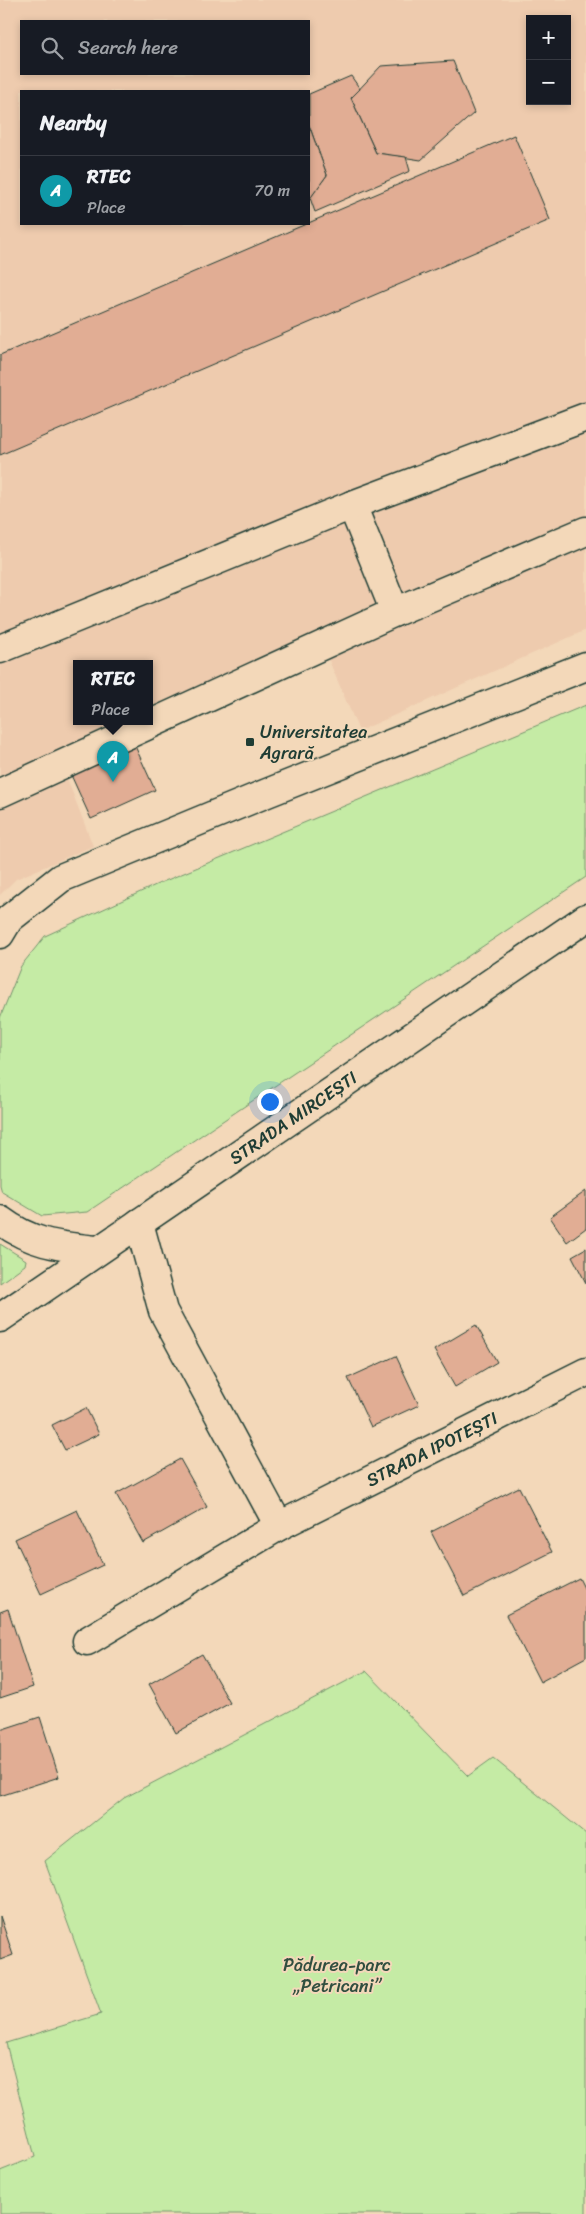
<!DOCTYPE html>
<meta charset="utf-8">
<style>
:root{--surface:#171b24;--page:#20242c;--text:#f1f3f6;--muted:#9ea1a6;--line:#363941;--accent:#92a19f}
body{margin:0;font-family:Sriracha,sans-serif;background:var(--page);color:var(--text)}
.controls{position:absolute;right:15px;top:15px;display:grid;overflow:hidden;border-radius:0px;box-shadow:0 2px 8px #0003}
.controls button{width:45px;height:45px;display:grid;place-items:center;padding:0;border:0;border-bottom:1px solid var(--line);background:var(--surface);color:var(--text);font:25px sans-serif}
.you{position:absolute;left:269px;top:1101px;width:18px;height:18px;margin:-12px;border:4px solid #fff;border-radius:50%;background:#1a73e8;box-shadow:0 0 0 8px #1a73e833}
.badge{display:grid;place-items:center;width:32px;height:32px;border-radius:50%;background:var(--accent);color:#fff;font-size:16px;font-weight:700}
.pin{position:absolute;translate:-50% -41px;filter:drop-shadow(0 1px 2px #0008)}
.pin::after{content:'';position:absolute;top:26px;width:18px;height:15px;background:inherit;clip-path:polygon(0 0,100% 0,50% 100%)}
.popup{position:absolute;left:73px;top:660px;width:80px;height:65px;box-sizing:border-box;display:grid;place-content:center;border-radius:0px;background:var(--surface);filter:drop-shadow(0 1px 4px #0005);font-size:16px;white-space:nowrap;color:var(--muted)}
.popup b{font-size:19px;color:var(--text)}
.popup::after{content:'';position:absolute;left:50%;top:100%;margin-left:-10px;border:10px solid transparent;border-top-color:var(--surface)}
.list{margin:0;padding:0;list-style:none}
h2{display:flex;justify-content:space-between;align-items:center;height:65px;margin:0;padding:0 20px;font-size:21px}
h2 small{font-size:16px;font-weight:400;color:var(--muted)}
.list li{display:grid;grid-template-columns:32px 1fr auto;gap:15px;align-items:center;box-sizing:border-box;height:70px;padding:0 20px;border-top:1px solid var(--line)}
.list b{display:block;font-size:19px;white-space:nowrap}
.list p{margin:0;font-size:16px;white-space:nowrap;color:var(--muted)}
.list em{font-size:16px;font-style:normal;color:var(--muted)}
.icon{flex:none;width:28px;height:28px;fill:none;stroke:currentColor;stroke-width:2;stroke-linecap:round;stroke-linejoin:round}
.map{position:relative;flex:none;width:586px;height:2214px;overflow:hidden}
.search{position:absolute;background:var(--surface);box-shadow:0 2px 8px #0003;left:20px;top:20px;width:290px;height:55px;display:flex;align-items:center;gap:12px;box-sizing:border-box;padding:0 18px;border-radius:0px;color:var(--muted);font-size:19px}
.panel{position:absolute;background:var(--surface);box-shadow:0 2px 8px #0003;left:20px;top:90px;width:290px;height:135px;border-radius:0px}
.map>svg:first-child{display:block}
</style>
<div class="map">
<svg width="586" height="2214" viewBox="0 0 586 2214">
<rect width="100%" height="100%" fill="#f3d8b9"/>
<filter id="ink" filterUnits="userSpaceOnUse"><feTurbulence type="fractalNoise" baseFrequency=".02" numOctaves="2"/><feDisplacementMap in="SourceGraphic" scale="10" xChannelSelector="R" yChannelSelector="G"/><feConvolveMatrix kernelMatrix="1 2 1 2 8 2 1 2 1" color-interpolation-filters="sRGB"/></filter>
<g filter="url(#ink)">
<path fill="#eecbae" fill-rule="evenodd" d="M 0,0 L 586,0 L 586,630 L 359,731 L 327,656 L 63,768 L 93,846 L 16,879 L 0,895 ZM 530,19 L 567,19 L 567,101 L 530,101 ZM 21,21 L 309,21 L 309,74 L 21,74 ZM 21,91 L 309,91 L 309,224 L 21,224 ZM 77,663 L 149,663 L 149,721 L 77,721 Z"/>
<g fill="#c5eba5" stroke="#72946c">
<path d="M 586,705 L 586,877 L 87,1212 L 42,1216 L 2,1192 L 0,1185 L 0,1018 L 21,966 L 45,936 L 160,883 Z"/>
<path d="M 0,1244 L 26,1260 L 25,1265 L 0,1283 Z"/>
<path d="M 366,1671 L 468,1776 L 493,1758 L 586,1834 L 586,2214 L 0,2214 L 0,2171 L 35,2157 L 6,2043 L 101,2014 L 45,1861 L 124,1798 Z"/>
</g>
<g fill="#e1ad94" stroke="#1f3d34">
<path d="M 453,61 L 474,113 L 421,160 L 376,153 L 351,98 L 381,66 Z"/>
<path d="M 351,76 L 360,89 L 351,98 L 376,153 L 406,157 L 410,171 L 315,212 L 310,198 L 327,175 L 309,125 L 309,94 Z"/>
<path d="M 309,125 L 327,175 L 309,200 Z"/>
<path d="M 514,135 L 550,220 L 0,455 L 0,355 Z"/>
<path d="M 135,746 L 155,790 L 91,819 L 71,775 Z"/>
<path d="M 586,1191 L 586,1228 L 567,1242 L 550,1217 Z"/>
<path d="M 586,1248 L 586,1283 L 572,1256 Z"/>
<path d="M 476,1325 L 497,1362 L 455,1387 L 434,1350 Z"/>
<path d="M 396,1356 L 419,1405 L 371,1427 L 348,1378 Z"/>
<path d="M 86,1408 L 99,1434 L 65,1450 L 52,1425 Z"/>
<path d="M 180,1459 L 207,1507 L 143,1543 L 116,1494 Z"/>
<path d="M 519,1487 L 552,1552 L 464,1596 L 431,1532 Z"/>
<path d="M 77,1510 L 103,1565 L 41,1594 L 15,1539 Z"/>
<path d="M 579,1578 L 586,1592 L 586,1657 L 540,1682 L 506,1615 Z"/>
<path d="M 8,1609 L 33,1687 L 0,1698 L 0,1612 Z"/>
<path d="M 202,1654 L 230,1703 L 176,1733 L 149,1684 Z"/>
<path d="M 40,1717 L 59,1777 L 0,1796 L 0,1730 Z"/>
<path d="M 0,1916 L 13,1955 L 0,1960 Z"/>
</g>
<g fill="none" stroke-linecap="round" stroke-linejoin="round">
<defs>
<g id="minor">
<path d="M 352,505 L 395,612"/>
<path d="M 0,649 L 352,505 L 586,417"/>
<path d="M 0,793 L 395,612 L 586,531"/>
<path d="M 0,934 L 9,919 L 61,878 L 267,793 L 586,666"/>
<path d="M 0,1220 C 32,1244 58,1246 97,1250"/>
<path d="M 139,1223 L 163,1311 L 279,1526"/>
<path id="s1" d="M 87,1641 L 279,1526 L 586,1372"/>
</g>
<g id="major">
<path id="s2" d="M 0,1318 L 586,918"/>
</g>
</defs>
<use href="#minor" stroke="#1f3d34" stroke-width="31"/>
<use href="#major" stroke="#1f3d34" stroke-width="31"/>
<use href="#minor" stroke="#f3d8b9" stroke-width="28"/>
<use href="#major" stroke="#f3d8b9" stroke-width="28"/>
</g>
</g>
<rect fill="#1f3d34" stroke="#f3d8b9" stroke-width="2" x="245" y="737" width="10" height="10" rx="2.5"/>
<g text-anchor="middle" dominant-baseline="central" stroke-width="4" stroke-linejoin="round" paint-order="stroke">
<g font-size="18" fill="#1f3d34" stroke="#f3d8b9" text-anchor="start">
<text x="260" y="732">Universitatea<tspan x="260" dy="21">Agrară</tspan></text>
</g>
<g font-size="18" fill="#1f3d34" stroke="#f3d8b9">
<text stroke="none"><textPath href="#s2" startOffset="355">STRADA MIRCEȘTI</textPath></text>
<text stroke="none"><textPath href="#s1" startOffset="395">STRADA IPOTEȘTI</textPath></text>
</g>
<g font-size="18" fill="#304e3f" stroke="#f3d8b9">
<text x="337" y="1965">Pădurea-parc<tspan x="337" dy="21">„Petricani”</tspan></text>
</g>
</g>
</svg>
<div class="controls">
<button>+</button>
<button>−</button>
</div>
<div class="you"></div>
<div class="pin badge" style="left:113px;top:782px;background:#0f9aa8">A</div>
<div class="popup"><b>RTEC</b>Place</div>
<div class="search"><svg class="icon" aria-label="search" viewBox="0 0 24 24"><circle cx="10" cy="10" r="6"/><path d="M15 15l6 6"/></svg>Search here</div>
<section class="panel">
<h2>Nearby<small></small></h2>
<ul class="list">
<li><span class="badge" style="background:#0f9aa8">A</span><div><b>RTEC</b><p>Place</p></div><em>70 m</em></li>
</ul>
</section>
</div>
